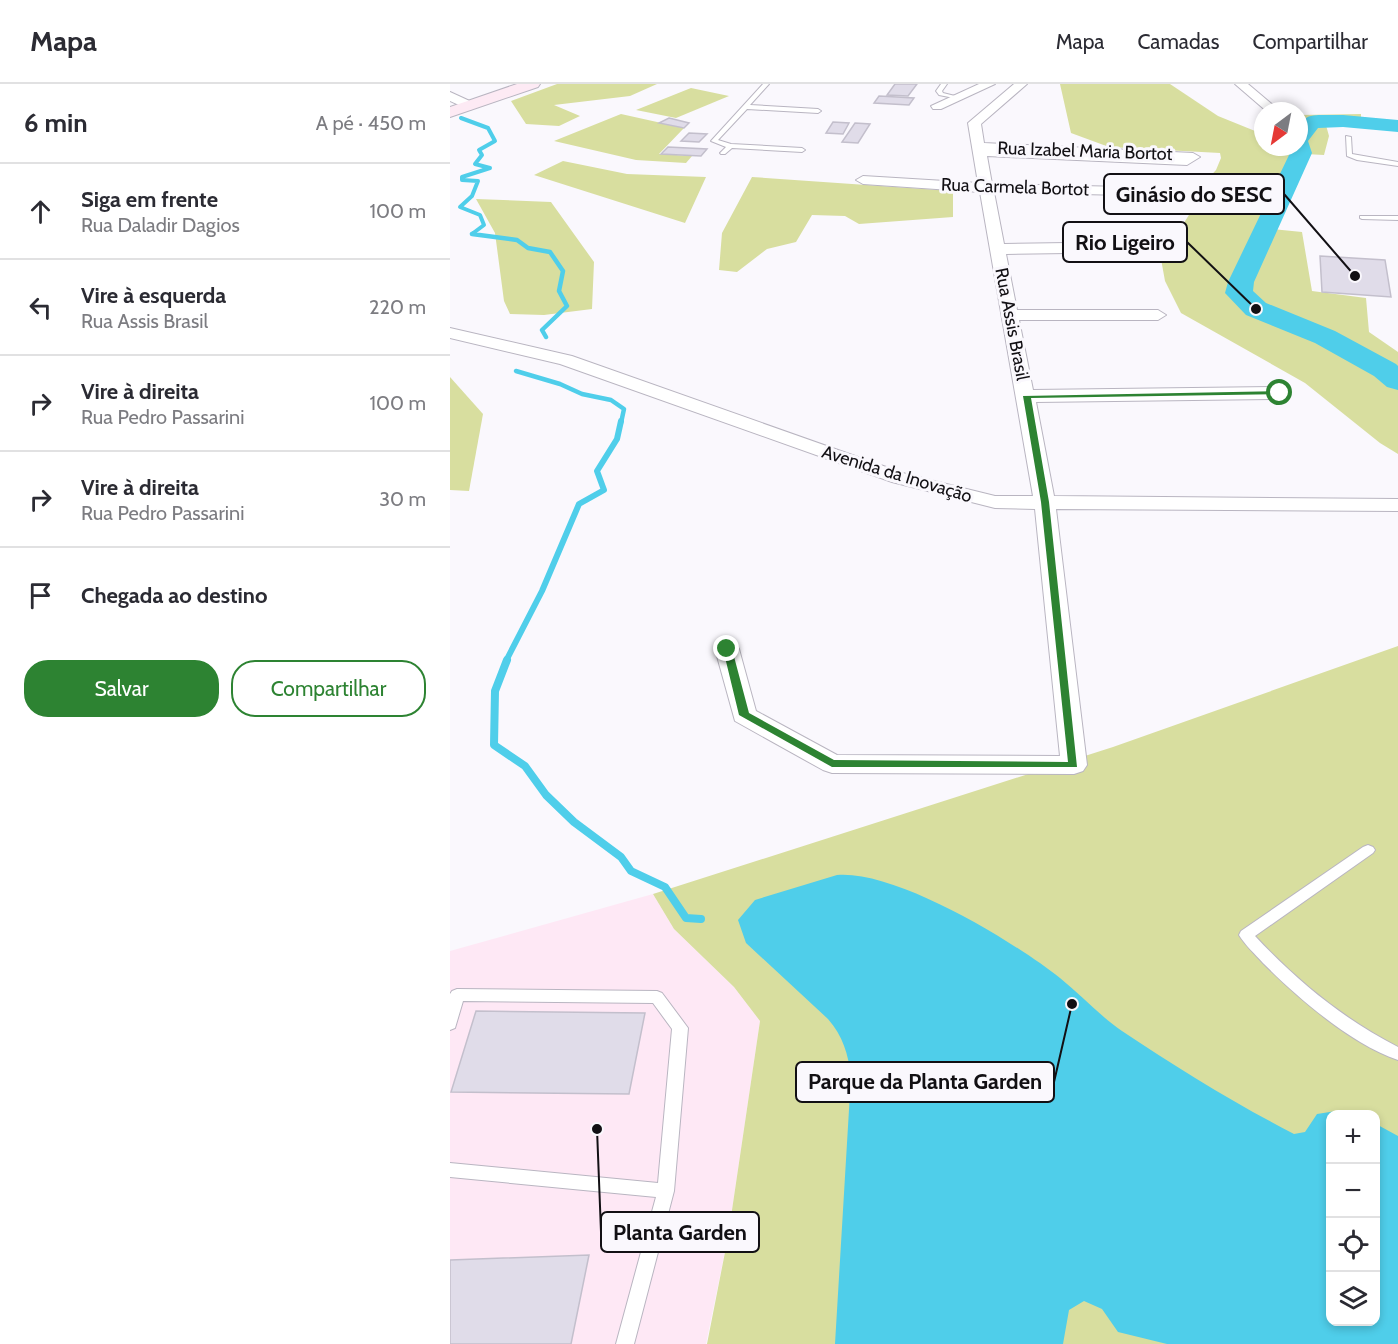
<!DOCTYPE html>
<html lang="pt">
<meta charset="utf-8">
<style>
:root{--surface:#fff;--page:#f2f2f3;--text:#2b2b33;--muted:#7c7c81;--line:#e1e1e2;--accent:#2d8332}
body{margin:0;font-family:Cabin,sans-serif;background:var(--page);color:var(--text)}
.controls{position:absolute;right:18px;bottom:18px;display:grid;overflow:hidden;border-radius:12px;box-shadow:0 3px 9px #0003}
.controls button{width:54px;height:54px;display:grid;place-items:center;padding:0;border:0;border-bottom:2px solid var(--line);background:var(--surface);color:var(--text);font:30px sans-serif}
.compass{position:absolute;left:804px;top:18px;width:54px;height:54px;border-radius:50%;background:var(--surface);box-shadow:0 3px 9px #0003;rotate:212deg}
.stop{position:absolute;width:18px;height:18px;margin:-14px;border:4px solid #2d8332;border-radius:50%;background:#fff}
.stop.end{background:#2d8332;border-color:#fff;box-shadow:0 2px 6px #0008}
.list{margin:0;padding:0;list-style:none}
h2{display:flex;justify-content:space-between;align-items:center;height:78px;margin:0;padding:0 24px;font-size:26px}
h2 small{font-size:20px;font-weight:400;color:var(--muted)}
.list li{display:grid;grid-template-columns:39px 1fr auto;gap:18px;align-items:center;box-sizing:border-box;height:96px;padding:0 24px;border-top:2px solid var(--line)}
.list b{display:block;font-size:22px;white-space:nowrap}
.list p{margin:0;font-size:20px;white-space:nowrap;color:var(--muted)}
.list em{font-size:20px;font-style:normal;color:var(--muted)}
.actions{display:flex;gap:12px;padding:18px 24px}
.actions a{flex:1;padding:14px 0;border:2px solid var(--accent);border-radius:24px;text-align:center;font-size:21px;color:var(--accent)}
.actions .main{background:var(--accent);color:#fff}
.icon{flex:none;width:33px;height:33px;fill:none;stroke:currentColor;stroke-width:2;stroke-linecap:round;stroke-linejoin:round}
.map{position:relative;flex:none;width:948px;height:1260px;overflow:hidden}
header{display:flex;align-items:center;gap:36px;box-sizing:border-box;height:84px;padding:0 30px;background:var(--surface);border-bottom:2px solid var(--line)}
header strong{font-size:28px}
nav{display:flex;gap:33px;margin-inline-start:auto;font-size:21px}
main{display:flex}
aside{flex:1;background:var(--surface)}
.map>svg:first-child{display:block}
</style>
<header>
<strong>Mapa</strong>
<nav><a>Mapa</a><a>Camadas</a><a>Compartilhar</a></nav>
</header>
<main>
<aside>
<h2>6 min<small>A pé · 450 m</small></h2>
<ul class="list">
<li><svg class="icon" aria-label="ahead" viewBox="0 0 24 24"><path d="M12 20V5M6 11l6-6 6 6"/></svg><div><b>Siga em frente</b><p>Rua Daladir Dagios</p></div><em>100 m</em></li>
<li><svg class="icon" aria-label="left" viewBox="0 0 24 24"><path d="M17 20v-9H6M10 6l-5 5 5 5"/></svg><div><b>Vire à esquerda</b><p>Rua Assis Brasil</p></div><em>220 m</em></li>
<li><svg class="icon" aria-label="right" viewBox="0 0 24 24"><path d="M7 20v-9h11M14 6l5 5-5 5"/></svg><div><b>Vire à direita</b><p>Rua Pedro Passarini</p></div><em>100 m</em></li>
<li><svg class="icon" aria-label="right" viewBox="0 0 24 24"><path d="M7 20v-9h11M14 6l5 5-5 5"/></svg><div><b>Vire à direita</b><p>Rua Pedro Passarini</p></div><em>30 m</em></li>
<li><svg class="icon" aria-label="arrive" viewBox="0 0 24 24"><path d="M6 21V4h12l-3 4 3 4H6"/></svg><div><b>Chegada ao destino</b></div></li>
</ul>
<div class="actions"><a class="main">Salvar</a><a>Compartilhar</a></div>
</aside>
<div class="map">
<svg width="948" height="1260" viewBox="0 0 948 1260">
<rect width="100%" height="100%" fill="#faf8fd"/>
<path fill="#fee8f5" d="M 203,810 L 224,845 L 284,903 L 310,937 L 278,1153 L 256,1260 L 0,1260 L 0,867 Z"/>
<g fill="#d8de9f" fill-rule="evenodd">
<path d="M 107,0 L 207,0 L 180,12 L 104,21 L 130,32 L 109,42 L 76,40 L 61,17 Z"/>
<path d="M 610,0 L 720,0 L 768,32 L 810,49 L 813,47 L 813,63 L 849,63 L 849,31 L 911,30 L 911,34 L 874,34 L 879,52 L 874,71 L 855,70 L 822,145 L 852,148 L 862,207 L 916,214 L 919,248 L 948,268 L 948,370 L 930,359 L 855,299 L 731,229 L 715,197 L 711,175 L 744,123 L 754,99 L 766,86 L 771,74 L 770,69 L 659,63 L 621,49 Z"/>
<path d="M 241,4 L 279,12 L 226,34 L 186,26 Z"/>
<path d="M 171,30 L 234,44 L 209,70 L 242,72 L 236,79 L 186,76 L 104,57 Z"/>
<path d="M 113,77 L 177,90 L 256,93 L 235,139 L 84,91 Z"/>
<path d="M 302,93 L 503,107 L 503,133 L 409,140 L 395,132 L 362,131 L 346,158 L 317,165 L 287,188 L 269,186 L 272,149 Z"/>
<path d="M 26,115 L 101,118 L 144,178 L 142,225 L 94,231 L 60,230 L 54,217 L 45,149 Z"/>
<path d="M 0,293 L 33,330 L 19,407 L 0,406 Z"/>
<path d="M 948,562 L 948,1260 L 257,1260 L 278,1153 L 310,937 L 284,903 L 224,845 L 203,810 L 663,663 ZM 880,1030 L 926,1030 L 926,1238 L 880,1238 Z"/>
</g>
<path fill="#4fceea" d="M 387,791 C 446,786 563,857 610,894 C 631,911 650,932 672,947 C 727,984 786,1020 844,1050 L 855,1048 L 867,1030 L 886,1027 L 902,1030 L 880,1030 L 880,1238 L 926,1238 L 926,1040 L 948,1052 L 948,1260 L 717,1260 L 668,1248 L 652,1225 L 634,1217 L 619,1226 L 613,1260 L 385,1260 L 401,992 C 398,970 393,952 378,935 L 296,859 L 288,836 L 305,816 Z"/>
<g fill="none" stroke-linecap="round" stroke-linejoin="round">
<path stroke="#4fceea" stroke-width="4" d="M 11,34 L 38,44 L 45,57 L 29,66 L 32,71 L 25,80 L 40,84 L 12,93 L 12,96 L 28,97 L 22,112 L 10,123 L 30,131 L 34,141 L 22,150"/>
<g stroke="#4fceea" stroke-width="4.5">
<path d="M 24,149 L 22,150 L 67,156 L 78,164 L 100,168 L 113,187 L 109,207 L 117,222 L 92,246 L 96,253"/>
<path d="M 66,287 L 110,300 L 132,310 L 161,316 L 174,325 L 171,339"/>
</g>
<path stroke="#4fceea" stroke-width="6" d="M 56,577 L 92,507 L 129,420 L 154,406 L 147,387 L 167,355 L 171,337"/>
<path stroke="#4fceea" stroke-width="8" d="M 57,576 L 45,607 L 44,661 L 75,682 L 96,711 L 124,738 L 171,773 L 181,787 L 215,803 L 236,834 L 251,835"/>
<path fill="#4fceea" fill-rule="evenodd" d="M 893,31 L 948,36 L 948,48 L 893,43 L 868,44 L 858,57 L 862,69 L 804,198 L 803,207 L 816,219 L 885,247 L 946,280 L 948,282 L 948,306 L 937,303 L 924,292 L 865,259 L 796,231 L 775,209 L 778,198 L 840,69 L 838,63 L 849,63 C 849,24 859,32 893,31 Z"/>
</g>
<g fill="#e0dce9" stroke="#c3bfcc" stroke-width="1.5">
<path d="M 445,0 L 467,0 L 458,12 L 437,11 Z"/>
<path d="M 429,12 L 464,14 L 459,21 L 424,19 Z"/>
<path d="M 219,34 L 239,39 L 234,44 L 209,39 Z"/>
<path d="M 383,38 L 399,39 L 393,50 L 376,49 Z"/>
<path d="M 405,39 L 420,40 L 408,59 L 392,58 Z"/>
<path d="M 239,49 L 257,50 L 249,58 L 231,57 Z"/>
<path d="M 218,63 L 257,65 L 251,72 L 211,70 Z"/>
<path d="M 870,172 L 935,176 L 941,213 L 872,208 Z"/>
<path d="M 26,927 L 195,929 L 179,1010 L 1,1008 Z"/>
<path d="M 139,1171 L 121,1260 L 0,1260 L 0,1176 Z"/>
</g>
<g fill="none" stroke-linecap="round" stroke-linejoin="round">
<defs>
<g id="service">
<path d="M 313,0 L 319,0 L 300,21 L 368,25 L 371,27 L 368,29 L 297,25 L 268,56 L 281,60 L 352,64 L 355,66 L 352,68 L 282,64 L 275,70 L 271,70 L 270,69 L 276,63 L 261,57 Z"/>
<path d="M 491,0 L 497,0 L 492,7 L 493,9 L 509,13 L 509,15 L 489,11 L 486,7 Z"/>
<path d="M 896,52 L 901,53 L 902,70 L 948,78 L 948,82 L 907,76 L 897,72 Z"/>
<path d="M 910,132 L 948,132 L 948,136 L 912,135 L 910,134 Z"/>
<path d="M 918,761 L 923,763 L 925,766 L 923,769 L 805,852 C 847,897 893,935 948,963 L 948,976 C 901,960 848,914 813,879 C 805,870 795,861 789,851 L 791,847 L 913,763 Z"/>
<path d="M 7,905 L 207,907 L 212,909 L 238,944 L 224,1107 L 184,1260 L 166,1260 L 206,1113 L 0,1093 L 0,1079 L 208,1099 L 222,945 L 203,919 L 13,917 L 5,944 L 0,946 L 0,910 L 2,907 Z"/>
</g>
<g id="minor">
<path d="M 529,0 L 545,0 L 491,25 L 483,25 L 481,22 Z"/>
<path d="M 564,0 L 577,0 L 531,40 L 534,59 L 743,69 L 750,73 L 737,81 L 537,72 L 542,100 L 718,104 L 725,108 L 718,112 L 544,108 L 554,160 L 688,158 L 696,163 L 688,168 L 556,170 L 567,226 L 708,226 L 716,231 L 708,236 L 569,236 L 583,306 L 830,303 L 839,309 L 830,315 L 586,318 L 604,412 L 948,415 L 948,427 L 606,425 L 637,681 L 633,687 L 624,690 L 382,689 L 373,686 L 285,637 L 265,565 L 268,560 L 277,558 L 286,560 L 289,565 L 306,627 L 387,671 L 610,672 L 585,425 L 545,424 L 442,398 L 110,280 L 0,254 L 0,244 L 122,272 L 456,390 L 545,412 L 583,412 L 530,108 L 413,100 L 406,96 L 413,92 L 528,99 L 518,39 Z"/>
<path d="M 785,0 L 798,0 L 824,22 L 818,26 L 814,25 Z"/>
<path d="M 0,8 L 24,19 L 26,22 L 20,26 L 0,17 Z"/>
</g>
<path id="secondary" d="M 67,0 L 90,0 L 88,3 L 0,33 L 0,23 Z"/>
</defs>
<use href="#service" stroke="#b9b5c1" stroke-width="2"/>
<use href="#minor" stroke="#b9b5c1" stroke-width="2"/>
<use href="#secondary" stroke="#b9b5c1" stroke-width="2"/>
<use href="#service" fill="#fff" fill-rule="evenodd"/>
<use href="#minor" fill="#fff" fill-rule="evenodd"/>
<use href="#secondary" fill="#fdeaf4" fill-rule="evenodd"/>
</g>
<path fill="#2d8332" d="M 830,307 L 832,310 L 581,314 L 599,418 L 627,683 L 382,683 L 289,631 L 273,565 L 277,562 L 282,565 L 299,629 L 384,676 L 618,678 L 591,418 L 573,312 Z"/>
<g text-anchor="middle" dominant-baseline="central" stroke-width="6" stroke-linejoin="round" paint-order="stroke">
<g font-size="18" fill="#121014" stroke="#faf8fd">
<text transform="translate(635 67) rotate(2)">Rua Izabel Maria Bortot</text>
<text transform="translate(565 103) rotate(2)">Rua Carmela Bortot</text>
<text transform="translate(562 240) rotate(79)">Rua Assis Brasil</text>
<text transform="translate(447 390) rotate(17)">Avenida da Inovação</text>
</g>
</g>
<path fill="none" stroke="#121014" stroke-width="2" d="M905 192L834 110M806 225L737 158M622 920L604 998M147 1045L151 1148"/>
<g fill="#121014" stroke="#faf8fd" stroke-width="2">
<circle cx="905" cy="192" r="6"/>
<circle cx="806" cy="225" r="6"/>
<circle cx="622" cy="920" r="6"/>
<circle cx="147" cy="1045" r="6"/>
</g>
<g fill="#faf8fd" stroke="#121014" stroke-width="2">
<rect x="654" y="90" width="180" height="40" rx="6"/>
<rect x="613" y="138" width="124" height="40" rx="6"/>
<rect x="346" y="978" width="258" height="40" rx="6"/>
<rect x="151" y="1128" width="158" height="40" rx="6"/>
</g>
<g font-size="22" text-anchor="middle" font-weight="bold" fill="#121014">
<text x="744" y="118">Ginásio do SESC</text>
<text x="675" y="166">Rio Ligeiro</text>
<text x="475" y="1005">Parque da Planta Garden</text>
<text x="230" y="1156">Planta Garden</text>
</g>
</svg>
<div class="controls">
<button>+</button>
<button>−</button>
<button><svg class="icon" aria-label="locate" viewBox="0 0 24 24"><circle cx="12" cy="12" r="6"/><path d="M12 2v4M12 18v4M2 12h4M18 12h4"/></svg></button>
<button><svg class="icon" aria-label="layers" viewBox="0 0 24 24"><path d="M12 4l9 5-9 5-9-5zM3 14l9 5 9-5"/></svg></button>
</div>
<svg class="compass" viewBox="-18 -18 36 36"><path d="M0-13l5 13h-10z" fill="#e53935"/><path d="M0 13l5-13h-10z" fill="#7c7c81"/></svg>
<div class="stop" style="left:830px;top:309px"></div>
<div class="stop end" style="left:277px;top:565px"></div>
</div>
</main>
